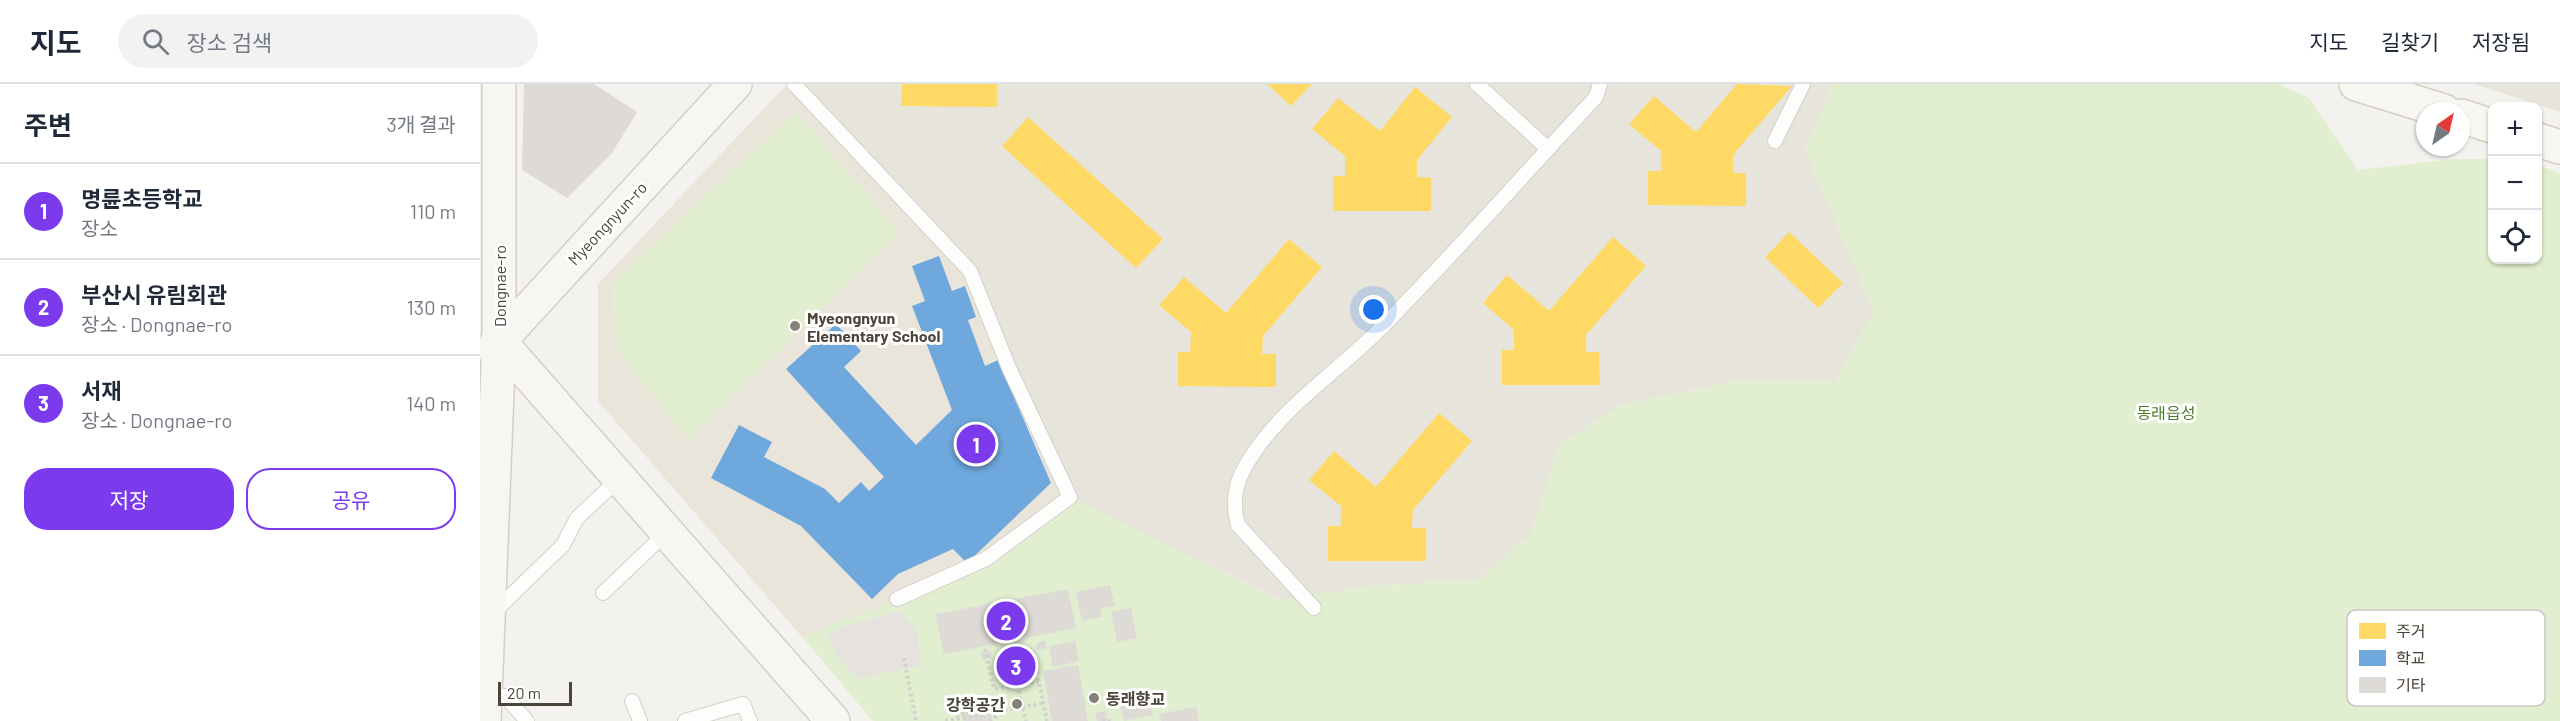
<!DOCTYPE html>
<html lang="ko">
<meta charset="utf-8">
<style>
:root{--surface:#fff;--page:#f2f2f3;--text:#1f2937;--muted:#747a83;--line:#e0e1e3;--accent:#7c3aed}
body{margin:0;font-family:Barlow,"Noto Sans KR",sans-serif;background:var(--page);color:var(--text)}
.controls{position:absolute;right:18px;top:18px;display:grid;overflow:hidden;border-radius:12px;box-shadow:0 2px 4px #0004}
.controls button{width:54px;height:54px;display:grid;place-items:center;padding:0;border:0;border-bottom:2px solid var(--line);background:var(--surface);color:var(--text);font:30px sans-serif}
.compass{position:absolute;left:1936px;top:18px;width:54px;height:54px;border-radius:50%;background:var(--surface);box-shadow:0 2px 4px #0004;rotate:34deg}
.scale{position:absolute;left:18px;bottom:15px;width:74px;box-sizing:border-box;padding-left:6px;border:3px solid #4b4439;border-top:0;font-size:16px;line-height:21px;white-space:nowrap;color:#4b4439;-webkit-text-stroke:4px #fff;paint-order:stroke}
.you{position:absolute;left:894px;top:226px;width:21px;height:21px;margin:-15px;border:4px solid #fff;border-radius:50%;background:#1a73e8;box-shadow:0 0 0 9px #1a73e833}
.badge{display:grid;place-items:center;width:39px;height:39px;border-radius:50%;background:var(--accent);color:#fff;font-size:20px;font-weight:700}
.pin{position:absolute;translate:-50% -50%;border:3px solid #fff;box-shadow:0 2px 6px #0006}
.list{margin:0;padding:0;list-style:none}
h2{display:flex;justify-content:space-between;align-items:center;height:78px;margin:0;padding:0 24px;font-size:26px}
h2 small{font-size:20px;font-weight:400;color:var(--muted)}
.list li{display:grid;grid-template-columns:39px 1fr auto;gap:18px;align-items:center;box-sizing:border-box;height:96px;padding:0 24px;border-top:2px solid var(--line)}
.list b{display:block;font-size:22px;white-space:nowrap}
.list p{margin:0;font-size:20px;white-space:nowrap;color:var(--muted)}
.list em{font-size:20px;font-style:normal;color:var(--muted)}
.actions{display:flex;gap:12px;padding:18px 24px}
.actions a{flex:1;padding:14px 0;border:2px solid var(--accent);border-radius:24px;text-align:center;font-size:21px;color:var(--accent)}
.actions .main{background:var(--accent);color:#fff}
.icon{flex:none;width:33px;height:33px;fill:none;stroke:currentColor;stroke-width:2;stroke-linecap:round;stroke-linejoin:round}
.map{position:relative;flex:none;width:2080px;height:637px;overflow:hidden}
header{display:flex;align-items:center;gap:36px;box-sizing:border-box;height:84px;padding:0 30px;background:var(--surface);border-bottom:2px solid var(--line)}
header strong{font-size:28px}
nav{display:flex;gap:33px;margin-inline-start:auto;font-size:21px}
.search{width:420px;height:54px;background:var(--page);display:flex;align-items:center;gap:15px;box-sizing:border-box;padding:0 21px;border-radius:33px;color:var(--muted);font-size:22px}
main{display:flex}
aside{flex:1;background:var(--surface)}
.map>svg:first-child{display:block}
</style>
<header>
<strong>지도</strong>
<div class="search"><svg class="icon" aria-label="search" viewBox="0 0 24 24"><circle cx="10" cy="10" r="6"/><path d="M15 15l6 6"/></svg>장소 검색</div>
<nav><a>지도</a><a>길찾기</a><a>저장됨</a></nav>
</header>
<main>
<aside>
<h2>주변<small>3개 결과</small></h2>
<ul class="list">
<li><span class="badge">1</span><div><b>명륜초등학교</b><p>장소</p></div><em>110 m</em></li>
<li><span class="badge">2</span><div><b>부산시 유림회관</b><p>장소 · Dongnae-ro</p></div><em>130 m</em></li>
<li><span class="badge">3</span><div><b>서재</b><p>장소 · Dongnae-ro</p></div><em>140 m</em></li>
</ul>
<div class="actions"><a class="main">저장</a><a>공유</a></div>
</aside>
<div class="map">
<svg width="2080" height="637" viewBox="0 0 2080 637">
<rect width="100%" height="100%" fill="#f4f2ee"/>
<g fill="#e7e4dc">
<path d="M 314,0 L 1353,0 L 1325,67 L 1394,228 L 1355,297 L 1252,298 L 1142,321 L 1079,360 L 1052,449 L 999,495 L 892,502 L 800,516 L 590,413 Z"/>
<path d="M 1994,0 L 2080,0 L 2080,28 Z"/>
</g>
<path fill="#eae5da" d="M 307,0 L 314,0 L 490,187 L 590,413 L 506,475 L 417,515 L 322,553 L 118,317 L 118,200 Z"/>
<g fill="#e1eecf">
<path d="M 1353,0 L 1798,0 L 1829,14 L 1878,86 L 1973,75 L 2012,75 L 2012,176 L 2058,176 L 2058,81 L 2080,89 L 2080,637 L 393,637 L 322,553 L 417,515 L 506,475 L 590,413 L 800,516 L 892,502 L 999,495 L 1052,449 L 1079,360 L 1142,321 L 1252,298 L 1355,297 L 1394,228 L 1325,67 Z"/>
<path d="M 316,28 L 419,148 L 209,355 L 139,269 L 130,201 Z"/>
</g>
<path fill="#e6e3df" d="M 420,527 L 437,547 L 441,581 L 379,595 L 357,572 L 348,551 L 365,542 Z"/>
<g fill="#ffd966">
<path d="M 422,0 L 517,0 L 517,23 L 421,22 Z"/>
<path d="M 787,0 L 832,0 L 811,22 Z"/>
<path d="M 1257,0 L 1312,2 L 1253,71 L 1253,89 L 1266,89 L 1266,122 L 1168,121 L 1168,87 L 1181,87 L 1181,67 L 1149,40 L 1174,12 L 1216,48 Z"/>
<path d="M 935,3 L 972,33 L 937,76 L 937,93 L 951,94 L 951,127 L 853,127 L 853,92 L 865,92 L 865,72 L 832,45 L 858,14 L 900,47 Z"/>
<path d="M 548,33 L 683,155 L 656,184 L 522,62 Z"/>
<path d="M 1309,148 L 1363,199 L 1338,224 L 1285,173 Z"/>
<path d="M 1133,153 L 1166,182 L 1106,251 L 1106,268 L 1119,268 L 1120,301 L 1022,301 L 1022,266 L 1034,266 L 1034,246 L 1003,219 L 1027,191 L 1069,227 Z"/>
<path d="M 809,155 L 842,183 L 783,252 L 782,270 L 796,270 L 796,303 L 698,302 L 698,268 L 710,268 L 711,248 L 679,221 L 704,193 L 746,229 Z"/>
<path d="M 959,329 L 992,357 L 933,426 L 932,444 L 946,444 L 946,477 L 848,477 L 848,442 L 861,442 L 861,422 L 829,396 L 854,367 L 896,403 Z"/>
</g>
<path fill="#6fa8dc" d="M 459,172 L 472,207 L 485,202 L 496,233 L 488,236 L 505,282 L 518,276 L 571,399 L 487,479 L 473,465 L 418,490 L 392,515 L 321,442 L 231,394 L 259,341 L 292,358 L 284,373 L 345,405 L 359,419 L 381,398 L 389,407 L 404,393 L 306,285 L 356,240 L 381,267 L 364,283 L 436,361 L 472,326 L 432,222 L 445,217 L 432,182 Z"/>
<g fill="#dedbd6">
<path d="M 44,0 L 114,0 L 157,28 L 132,69 L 87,114 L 42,86 Z"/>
<path d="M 630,501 L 635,522 L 620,524 L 622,533 L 602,537 L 596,508 Z"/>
<path d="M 588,505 L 596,544 L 464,570 L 455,530 Z"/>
<path d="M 651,524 L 657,554 L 637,558 L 631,528 Z"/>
<path d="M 565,557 L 567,564 L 557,566 L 556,559 Z"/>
<path d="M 595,557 L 599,577 L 573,583 L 569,563 Z"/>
<path d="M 511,567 L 512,574 L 502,576 L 501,568 Z"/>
<path d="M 555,567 L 559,590 L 517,596 L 514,573 Z"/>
<path d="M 598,581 L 608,637 L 572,637 L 563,587 Z"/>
<path d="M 508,611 L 513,637 L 483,637 L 480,615 Z"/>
<path d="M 669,612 L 673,631 L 644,637 L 639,619 Z"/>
<path d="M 716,623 L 719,637 L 681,637 L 679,630 Z"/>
<path d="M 625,627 L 628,637 L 617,637 L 615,629 Z"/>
</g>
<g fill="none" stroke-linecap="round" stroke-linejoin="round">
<defs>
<g id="lane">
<path d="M 314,0 L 490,187 L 529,284 L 590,413 L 506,475 L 417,515"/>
<path d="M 997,0 L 1068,65"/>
<path d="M 1295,57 L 1323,0"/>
<path d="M 123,509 L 187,448"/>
<path d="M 834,524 L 758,441 C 751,415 756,395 771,373 C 805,320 859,287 903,242 C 976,168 1045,89 1116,13 L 1120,0"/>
<path d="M 13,529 L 83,461 L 97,434 L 140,394"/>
<path d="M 5,610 L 25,612 L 47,637"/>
<path d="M 152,617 L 160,637"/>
<path d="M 205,637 L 263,620 L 270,637"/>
</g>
<g id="secondary">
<path d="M 19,0 L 19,257 L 353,637"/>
<path d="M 1876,0 L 1964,27"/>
<path d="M 1981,32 L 2012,42"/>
<path d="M 2058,56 L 2080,63"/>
<path d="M 13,264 L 255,0"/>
<path d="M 4,637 L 19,257"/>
</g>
</defs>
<use href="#lane" stroke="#d2d0cb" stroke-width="16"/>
<use href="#secondary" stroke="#d3cfc5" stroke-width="36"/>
<g stroke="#d3d2cc" stroke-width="4" stroke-dasharray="3 3" stroke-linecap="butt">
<path d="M 505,565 L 514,605 L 559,597"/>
<path d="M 424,574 L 436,637"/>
<path d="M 558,594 L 567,637"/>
<path d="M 537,601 L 546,637"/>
<path d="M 476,634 L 496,623 L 519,628"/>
<path d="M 465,637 L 563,619"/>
<path d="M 509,637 L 521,629"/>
<path d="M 622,637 L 632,637"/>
</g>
<use href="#lane" stroke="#fdfdfc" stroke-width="14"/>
<use href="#secondary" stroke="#f7f6f1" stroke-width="33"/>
</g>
<g fill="#868178" stroke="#fff" stroke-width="2">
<circle cx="315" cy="242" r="6"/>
<circle cx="614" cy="614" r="6"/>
<circle cx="537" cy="620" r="6"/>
</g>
<g text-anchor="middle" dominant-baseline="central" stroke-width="6" stroke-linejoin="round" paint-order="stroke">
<g font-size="16" fill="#4b4439" stroke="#fff">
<text transform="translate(127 139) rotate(-47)">Myeongnyun-ro</text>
<text transform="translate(19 202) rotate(-90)">Dongnae-ro</text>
</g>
<g font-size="16" font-weight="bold" fill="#4b4439" stroke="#fff" text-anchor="start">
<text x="327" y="233">Myeongnyun<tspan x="327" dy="18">Elementary School</tspan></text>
<text x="626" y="614">동래향교</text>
<text x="525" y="620" text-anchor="end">강학공간</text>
</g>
<g font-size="16" fill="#4a7f2a" stroke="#fff">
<text x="1686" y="328">동래읍성</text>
</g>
</g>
<rect x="1867" y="526" width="198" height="96" rx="9" fill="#fff" stroke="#c9c7c4" stroke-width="1.5"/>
<rect x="1879" y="539" width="27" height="16" fill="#ffd966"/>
<rect x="1879" y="566" width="27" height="16" fill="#6fa8dc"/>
<rect x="1879" y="593" width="27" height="16" fill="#dedbd6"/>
<g font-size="16" fill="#4b4439">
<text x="1916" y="553">주거</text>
<text x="1916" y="580">학교</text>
<text x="1916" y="607">기타</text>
</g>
</svg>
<div class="controls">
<button>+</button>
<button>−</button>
<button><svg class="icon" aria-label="locate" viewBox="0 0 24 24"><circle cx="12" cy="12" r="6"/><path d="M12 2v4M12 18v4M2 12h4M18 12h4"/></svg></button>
</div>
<svg class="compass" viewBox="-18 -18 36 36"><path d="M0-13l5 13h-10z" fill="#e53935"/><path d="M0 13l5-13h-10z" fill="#747a83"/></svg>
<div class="scale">20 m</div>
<div class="you"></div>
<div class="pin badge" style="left:496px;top:360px">1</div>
<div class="pin badge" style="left:526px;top:537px">2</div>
<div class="pin badge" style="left:536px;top:582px">3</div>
</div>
</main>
